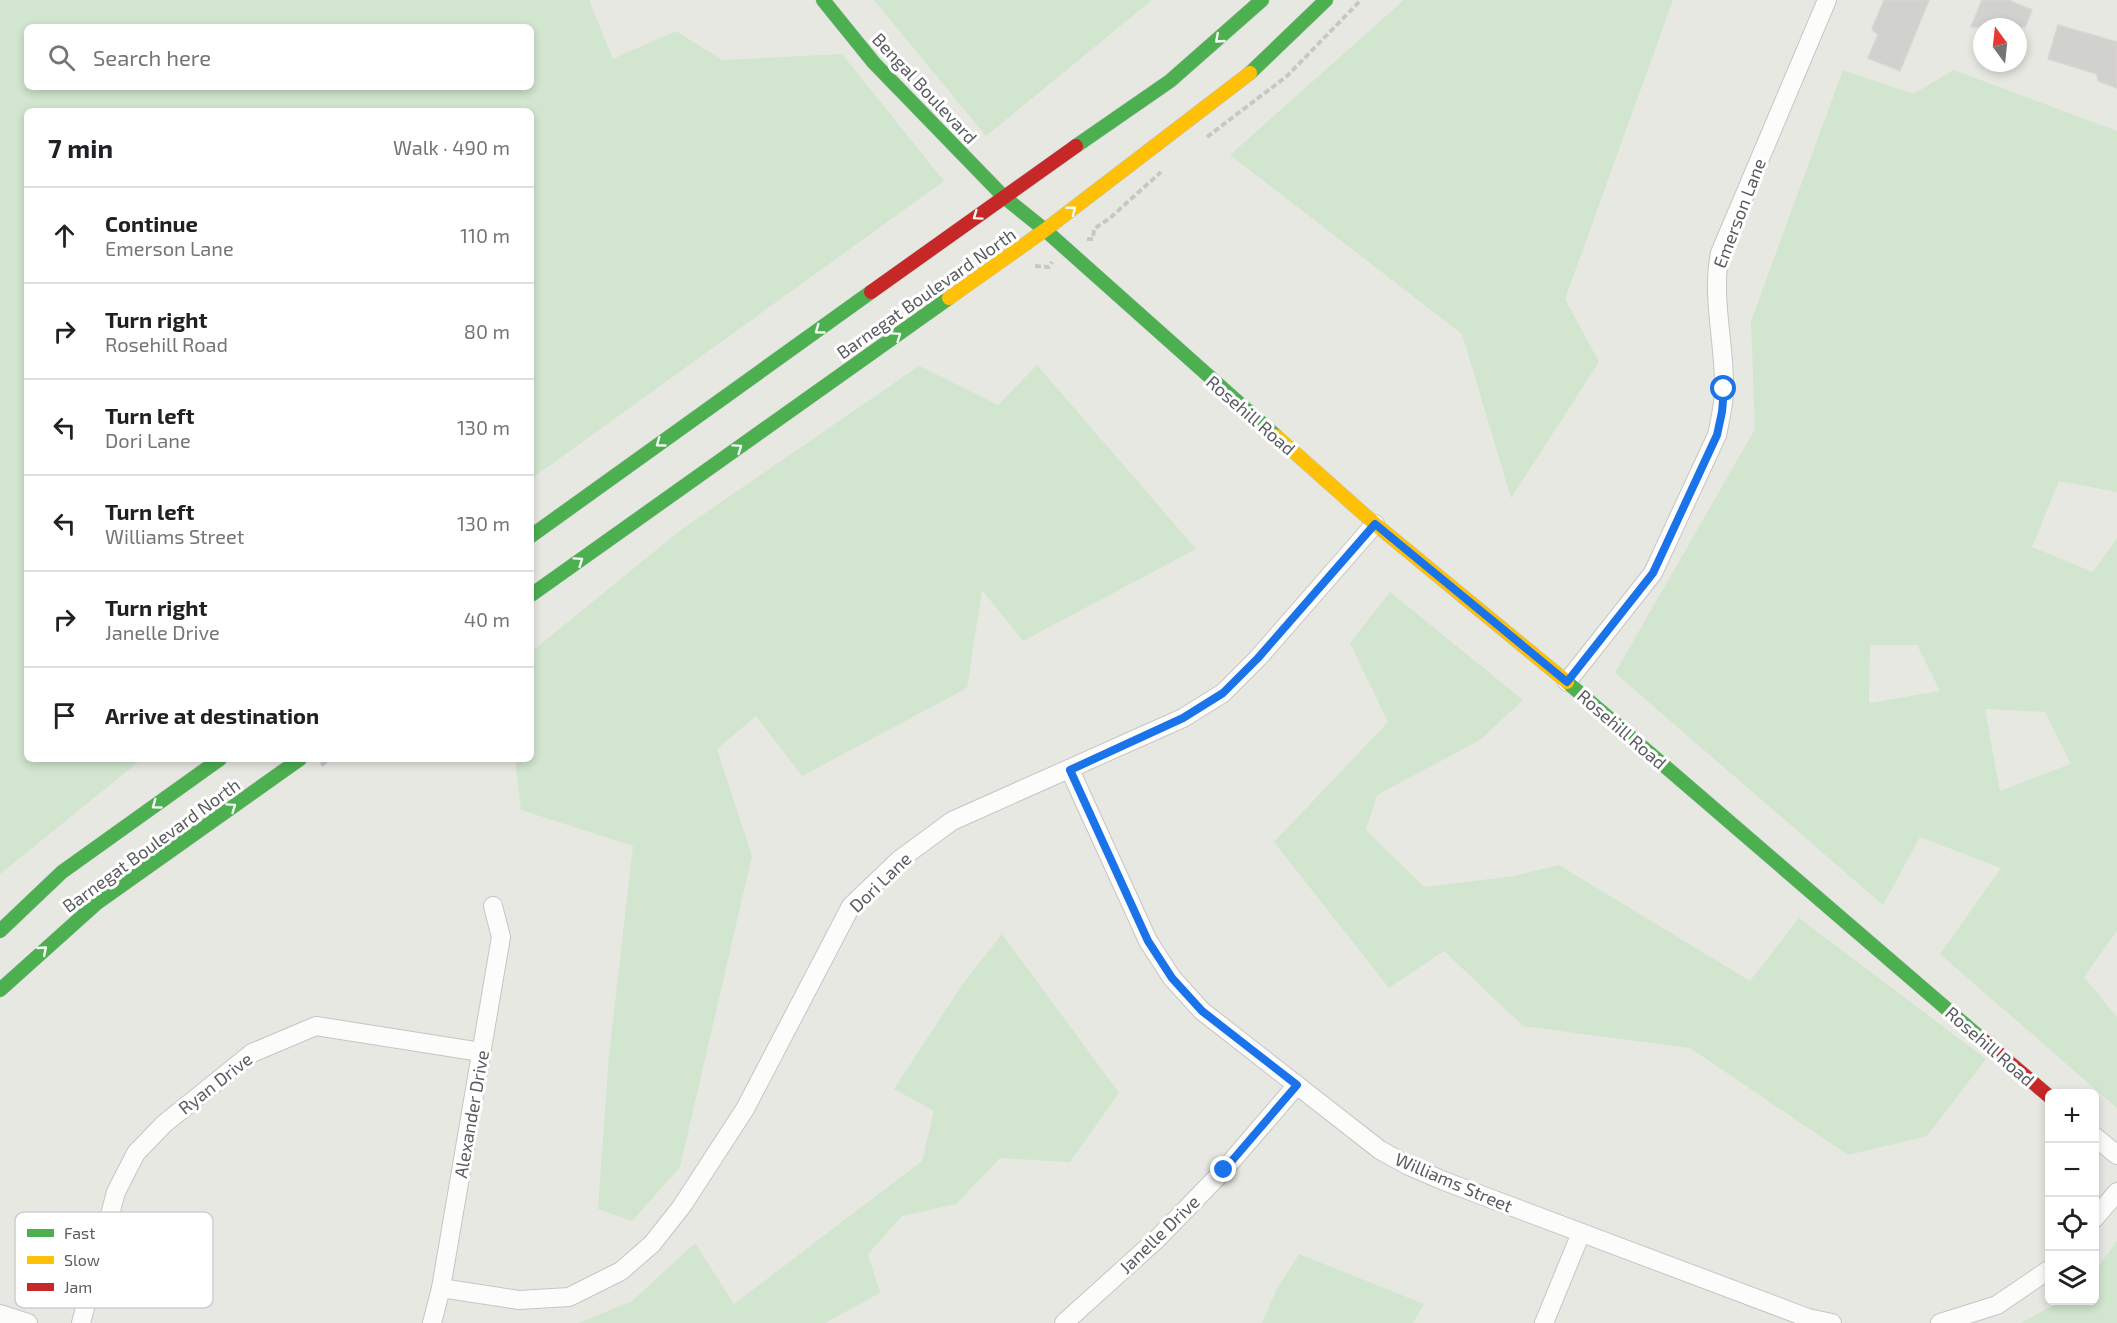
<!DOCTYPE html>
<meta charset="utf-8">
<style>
:root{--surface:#fff;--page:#f6f6f6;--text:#202124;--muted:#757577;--line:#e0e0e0}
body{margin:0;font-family:"Exo 2",sans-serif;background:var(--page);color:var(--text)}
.controls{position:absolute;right:18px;bottom:18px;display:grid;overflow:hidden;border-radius:9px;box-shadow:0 3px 9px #0003}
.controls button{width:54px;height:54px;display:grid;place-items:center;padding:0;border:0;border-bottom:2px solid var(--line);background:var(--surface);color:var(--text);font:30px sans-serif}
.compass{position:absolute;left:1973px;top:18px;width:54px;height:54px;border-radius:50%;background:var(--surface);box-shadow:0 3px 9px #0003;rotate:345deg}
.stop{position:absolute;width:18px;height:18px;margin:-14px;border:4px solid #1a73e8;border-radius:50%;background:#fff}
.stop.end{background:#1a73e8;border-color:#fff;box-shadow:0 2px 6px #0008}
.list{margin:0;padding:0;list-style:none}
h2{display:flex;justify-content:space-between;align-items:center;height:78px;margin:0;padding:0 24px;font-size:26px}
h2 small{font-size:20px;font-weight:400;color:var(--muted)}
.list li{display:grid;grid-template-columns:39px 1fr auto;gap:18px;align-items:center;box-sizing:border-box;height:96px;padding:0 24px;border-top:2px solid var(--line)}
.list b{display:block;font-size:22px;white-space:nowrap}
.list p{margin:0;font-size:20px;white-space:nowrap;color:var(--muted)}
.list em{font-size:20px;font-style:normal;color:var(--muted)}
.icon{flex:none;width:33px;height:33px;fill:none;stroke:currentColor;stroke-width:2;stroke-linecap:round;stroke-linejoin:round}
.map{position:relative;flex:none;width:2117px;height:1323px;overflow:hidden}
.search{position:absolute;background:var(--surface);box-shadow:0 3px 9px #0003;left:24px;top:24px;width:510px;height:66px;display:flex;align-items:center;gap:15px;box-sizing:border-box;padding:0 21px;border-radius:9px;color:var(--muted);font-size:22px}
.panel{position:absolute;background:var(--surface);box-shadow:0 3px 9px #0003;left:24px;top:108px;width:510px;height:654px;border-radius:9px}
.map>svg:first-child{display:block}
</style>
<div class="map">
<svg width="2117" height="1323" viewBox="0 0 2117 1323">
<rect width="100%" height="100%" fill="#e8e8e3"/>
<g fill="#d1e5cf" fill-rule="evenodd">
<path d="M 0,0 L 589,0 L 613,59 L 676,31 L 722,60 L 842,54 L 944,181 L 531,479 L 531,111 L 27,111 L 27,759 L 142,759 L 0,874 ZM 27,27 L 531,27 L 531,87 L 27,87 Z"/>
<path d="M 874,0 L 1152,0 L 986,136 Z"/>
<path d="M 1404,0 L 1673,0 L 1565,299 L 1599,362 L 1511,498 L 1462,334 L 1230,155 Z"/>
<path d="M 1843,70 L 1913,94 L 1954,70 L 2117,131 L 2117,492 L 2059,481 L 2032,547 L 2093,572 L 2117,538 L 2117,931 L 2084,977 L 2117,1017 L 2117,1108 L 1940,954 L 2001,868 L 1920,837 L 1883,905 L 1615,673 L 1755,429 L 1751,321 ZM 1870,645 L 1917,645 L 1940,691 L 1869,703 ZM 1985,709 L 2045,712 L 2071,764 L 2000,791 Z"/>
<path d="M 1037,365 L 1196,549 L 1023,641 L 982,590 L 967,688 L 802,776 L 756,716 L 717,749 L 752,856 L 680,1167 L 632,1221 L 598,1209 L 609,1055 L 633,846 L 521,810 L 515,759 L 531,759 L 531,652 L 682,529 L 919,366 L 998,405 Z"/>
<path d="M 1390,592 L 1523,700 L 1480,740 L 1377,795 L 1366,830 L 1424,887 L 1514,876 L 1559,865 L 1750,981 L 1799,918 L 1986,1059 L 1927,1136 L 1848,1155 L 1690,1048 L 1523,1026 L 1444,951 L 1389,988 L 1274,842 L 1388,722 L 1350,643 Z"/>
<path d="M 1002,934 L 1119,1093 L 1070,1162 L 1000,1158 L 956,1204 L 902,1216 L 868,1254 L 880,1293 L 825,1323 L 579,1323 L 632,1301 L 695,1243 L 734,1304 L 922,1161 L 934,1111 L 894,1089 L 964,982 Z"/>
<path d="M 2117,1241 L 2117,1323 L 2021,1323 L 2060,1301 L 2094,1300 L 2095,1271 Z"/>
<path d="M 1299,1254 L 1424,1304 L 1413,1323 L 1262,1323 L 1276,1291 Z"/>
</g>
<g fill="#d1d1cd" stroke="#d8d6d2" stroke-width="1.5">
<path d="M 1884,0 L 1929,0 L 1900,71 L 1868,58 L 1878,35 L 1872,29 Z"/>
<path d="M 1982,0 L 2008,0 L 2032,10 L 2025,27 L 1971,27 Z"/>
<path d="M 2058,25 L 2117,42 L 2117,88 L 2098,81 L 2097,74 L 2048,59 Z"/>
</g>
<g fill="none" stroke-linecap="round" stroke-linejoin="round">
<defs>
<g id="street">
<path d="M 1567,682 L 1653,573 L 1717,435 C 1720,420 1724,405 1724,389 C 1725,344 1711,298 1720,253 L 1827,0"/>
<path d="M 1070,770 L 1148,941 L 1172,978 L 1202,1011 L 1380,1150 L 1409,1166 L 1444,1181 L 1808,1318 L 1832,1323"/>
<path d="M 2094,1136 L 2117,1155"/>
<path d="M 2094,1219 L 2117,1192"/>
<path d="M 441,1288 L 519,1300 L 569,1297 L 621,1271 L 652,1244 L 682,1206 L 745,1109 L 851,906 L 899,860 L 952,821 L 1183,718 L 1223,693 L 1258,658 L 1375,524"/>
<path d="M 0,1314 L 28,1323"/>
<path d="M 81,1323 L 116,1192 L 136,1153 L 164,1124 L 252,1053 L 316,1026 L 481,1052"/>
<path d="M 432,1323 L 441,1288 L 501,937 L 493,906"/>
<path d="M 1064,1323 L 1157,1239 L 1223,1171 L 1297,1085"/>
<path d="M 1544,1323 L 1581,1233"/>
<path d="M 1940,1323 L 1997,1305 L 2050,1269"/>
</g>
<g id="fast">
<path d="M 823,0 L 874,63 L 1004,197 L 1045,230 L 1276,436"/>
<path d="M 1250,73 L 1326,0"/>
<path d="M 1076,146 L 1170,81 L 1262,0"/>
<path d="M 531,536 L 871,292"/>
<path d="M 531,595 L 949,298"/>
<path d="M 1567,682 L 1984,1041"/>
<path d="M 0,931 L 62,872 L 220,759"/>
<path d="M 0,990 L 97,903 L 300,759"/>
</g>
<g id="slow">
<path d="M 949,298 L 1045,230 L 1250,73"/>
<path d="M 1276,436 L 1375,524 L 1567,682"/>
</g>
<g id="jam">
<path d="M 871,292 L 1076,146"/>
<path d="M 1984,1041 L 2050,1097"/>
</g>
</defs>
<use href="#street" stroke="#c5c5c5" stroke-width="20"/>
<use href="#fast" stroke="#c4c5c3" stroke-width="15"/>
<use href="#slow" stroke="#c4c5c3" stroke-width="15"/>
<use href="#jam" stroke="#c4c5c3" stroke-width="15"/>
<g stroke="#c5c9c6" stroke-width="4" stroke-dasharray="6 3" stroke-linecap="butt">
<path d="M 1207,137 L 1287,76 L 1361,0"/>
<path d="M 1087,239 L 1093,239 L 1094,229 L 1110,218 L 1161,172"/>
<path d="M 1035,266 L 1049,267 L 1052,262"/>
<path d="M 321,765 L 331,759"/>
</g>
<use href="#street" stroke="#fcfcfb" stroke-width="18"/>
<use href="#fast" stroke="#4caf50" stroke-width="14"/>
<use href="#slow" stroke="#ffc107" stroke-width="14"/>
<use href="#jam" stroke="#c62828" stroke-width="14"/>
</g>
<defs><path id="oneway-chevron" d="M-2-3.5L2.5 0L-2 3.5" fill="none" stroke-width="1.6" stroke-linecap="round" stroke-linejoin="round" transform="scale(1.5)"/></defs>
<g stroke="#f6fbf6">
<use href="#oneway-chevron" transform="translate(1219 39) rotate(139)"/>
<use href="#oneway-chevron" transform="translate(1072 210) rotate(-38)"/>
<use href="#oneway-chevron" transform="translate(977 216) rotate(145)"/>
<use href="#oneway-chevron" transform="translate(819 330) rotate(144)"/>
<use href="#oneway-chevron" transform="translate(897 336) rotate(-35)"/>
<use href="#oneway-chevron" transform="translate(660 443) rotate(144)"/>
<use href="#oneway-chevron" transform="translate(738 448) rotate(-35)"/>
<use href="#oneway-chevron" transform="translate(579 561) rotate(-35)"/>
<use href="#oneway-chevron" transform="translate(156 805) rotate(144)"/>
<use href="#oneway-chevron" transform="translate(232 807) rotate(-35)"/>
<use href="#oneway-chevron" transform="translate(43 950) rotate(-41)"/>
</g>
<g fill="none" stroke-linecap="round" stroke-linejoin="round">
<path stroke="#1a73e8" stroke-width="8" d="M 1224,1170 L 1297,1085 L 1202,1011 L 1172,978 L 1148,941 L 1070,770 L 1183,718 L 1223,693 L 1258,658 L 1375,524 L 1567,682 L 1653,573 L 1717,435 L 1722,412 L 1724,389"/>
</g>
<g text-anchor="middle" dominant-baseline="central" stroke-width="6" stroke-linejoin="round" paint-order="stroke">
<g font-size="18" fill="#595c60" stroke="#fff">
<text transform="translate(925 88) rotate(47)">Bengal Boulevard</text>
<text transform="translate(1739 213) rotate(-69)">Emerson Lane</text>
<text transform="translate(926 293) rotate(-35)">Barnegat Boulevard North</text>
<text transform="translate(1251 415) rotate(41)">Rosehill Road</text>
<text transform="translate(1622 729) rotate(41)">Rosehill Road</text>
<text transform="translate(151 845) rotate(-36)">Barnegat Boulevard North</text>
<text transform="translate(880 882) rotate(-44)">Dori Lane</text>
<text transform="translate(1990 1046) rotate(41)">Rosehill Road</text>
<text transform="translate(215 1083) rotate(-38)">Ryan Drive</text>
<text transform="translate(471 1114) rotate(-80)">Alexander Drive</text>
<text transform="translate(1454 1182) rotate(23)">Williams Street</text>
<text transform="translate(1159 1234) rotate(-44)">Janelle Drive</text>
</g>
</g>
<rect x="15" y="1212" width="198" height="96" rx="9" fill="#fff" stroke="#cdcecf" stroke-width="1.5"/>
<rect x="27" y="1229" width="27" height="8" fill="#4caf50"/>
<rect x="27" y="1256" width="27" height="8" fill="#ffc107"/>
<rect x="27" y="1283" width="27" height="8" fill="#c62828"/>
<g font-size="16" fill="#595c60">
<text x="64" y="1239">Fast</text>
<text x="64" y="1266">Slow</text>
<text x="64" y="1293">Jam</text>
</g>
</svg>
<div class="controls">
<button>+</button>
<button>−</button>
<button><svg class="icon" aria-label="locate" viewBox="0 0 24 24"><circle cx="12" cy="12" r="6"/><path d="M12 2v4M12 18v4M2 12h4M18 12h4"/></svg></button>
<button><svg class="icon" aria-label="layers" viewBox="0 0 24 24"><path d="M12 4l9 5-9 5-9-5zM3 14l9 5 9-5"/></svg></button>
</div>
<svg class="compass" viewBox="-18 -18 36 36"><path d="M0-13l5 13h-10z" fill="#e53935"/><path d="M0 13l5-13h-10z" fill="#757577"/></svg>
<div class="stop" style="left:1724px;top:389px"></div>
<div class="stop end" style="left:1224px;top:1170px"></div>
<div class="search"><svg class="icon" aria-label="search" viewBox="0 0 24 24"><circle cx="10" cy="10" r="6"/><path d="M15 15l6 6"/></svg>Search here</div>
<section class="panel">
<h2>7 min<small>Walk · 490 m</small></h2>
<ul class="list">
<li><svg class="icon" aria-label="ahead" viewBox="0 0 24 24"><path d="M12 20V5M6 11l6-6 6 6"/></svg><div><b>Continue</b><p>Emerson Lane</p></div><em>110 m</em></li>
<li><svg class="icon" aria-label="right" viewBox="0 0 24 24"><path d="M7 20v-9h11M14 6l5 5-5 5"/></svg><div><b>Turn right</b><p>Rosehill Road</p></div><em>80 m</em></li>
<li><svg class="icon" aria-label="left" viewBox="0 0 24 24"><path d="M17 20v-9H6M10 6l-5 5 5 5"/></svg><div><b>Turn left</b><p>Dori Lane</p></div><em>130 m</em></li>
<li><svg class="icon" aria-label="left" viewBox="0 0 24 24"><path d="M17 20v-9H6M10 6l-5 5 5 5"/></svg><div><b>Turn left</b><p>Williams Street</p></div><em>130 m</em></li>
<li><svg class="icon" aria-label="right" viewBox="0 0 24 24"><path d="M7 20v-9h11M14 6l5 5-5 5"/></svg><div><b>Turn right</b><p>Janelle Drive</p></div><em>40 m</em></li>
<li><svg class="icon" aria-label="arrive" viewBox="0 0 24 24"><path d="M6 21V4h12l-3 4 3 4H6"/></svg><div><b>Arrive at destination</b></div></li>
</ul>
</section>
</div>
